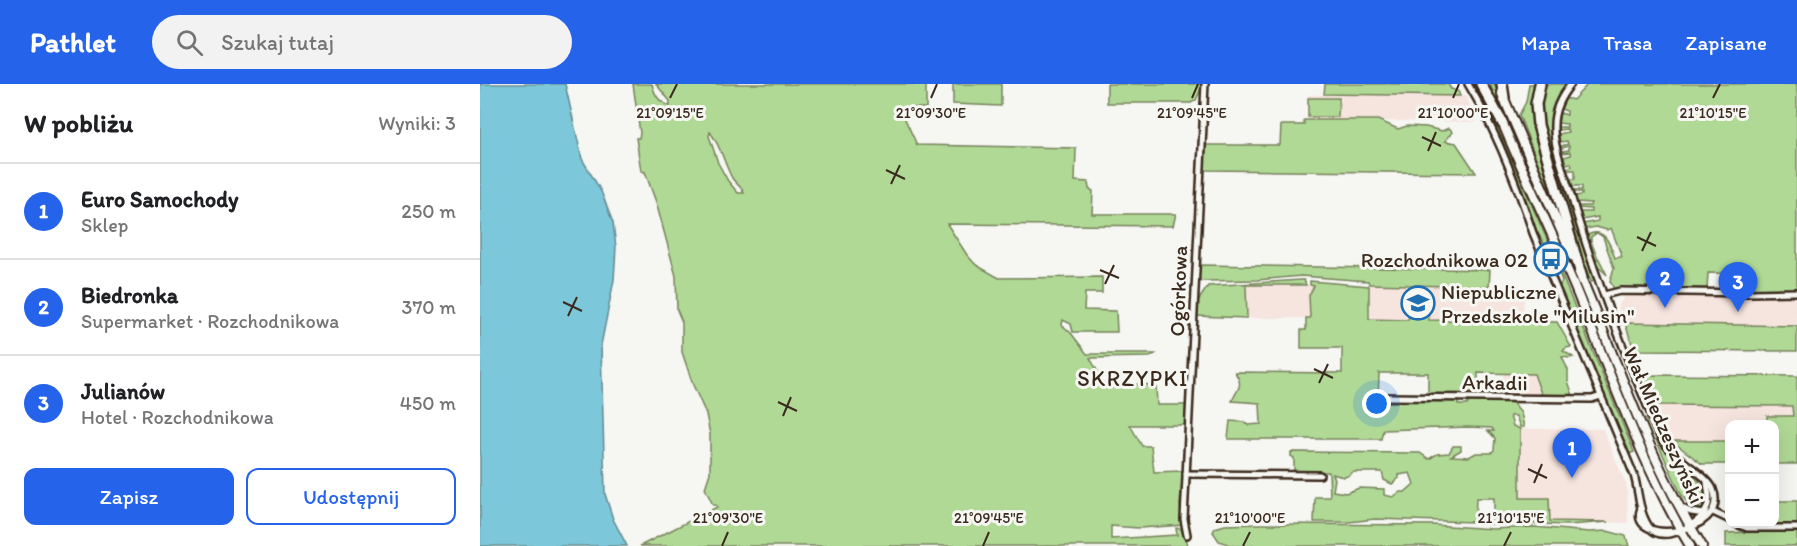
<!DOCTYPE html>
<html lang="pl">
<meta charset="utf-8">
<style>
:root{--surface:#fff;--page:#f2f2f2;--text:#202124;--muted:#757577;--line:#e0e0e0;--accent:#2563eb}
body{margin:0;font-family:Itim,sans-serif;background:var(--page);color:var(--text)}
.controls{position:absolute;right:18px;bottom:18px;display:grid;overflow:hidden;border-radius:12px;box-shadow:0 6px 24px #0002}
.controls button{width:54px;height:54px;display:grid;place-items:center;padding:0;border:0;border-bottom:2px solid var(--line);background:var(--surface);color:var(--text);font:30px sans-serif}
.you{position:absolute;left:897px;top:320px;width:21px;height:21px;margin:-15px;border:4px solid #fff;border-radius:50%;background:#1a73e8;box-shadow:0 0 0 9px #1a73e833}
.badge{display:grid;place-items:center;width:39px;height:39px;border-radius:50%;background:var(--accent);color:#fff;font-size:20px;font-weight:700}
.pin{position:absolute;translate:-50% -50px;filter:drop-shadow(0 2px 3px #0008)}
.pin::after{content:'';position:absolute;top:32px;width:21px;height:18px;background:inherit;clip-path:polygon(0 0,100% 0,50% 100%)}
.list{margin:0;padding:0;list-style:none}
h2{display:flex;justify-content:space-between;align-items:center;height:78px;margin:0;padding:0 24px;font-size:26px}
h2 small{font-size:20px;font-weight:400;color:var(--muted)}
.list li{display:grid;grid-template-columns:39px 1fr auto;gap:18px;align-items:center;box-sizing:border-box;height:96px;padding:0 24px;border-top:2px solid var(--line)}
.list b{display:block;font-size:22px;white-space:nowrap}
.list p{margin:0;font-size:20px;white-space:nowrap;color:var(--muted)}
.list em{font-size:20px;font-style:normal;color:var(--muted)}
.actions{display:flex;gap:12px;padding:18px 24px}
.actions a{flex:1;padding:14px 0;border:2px solid var(--accent);border-radius:12px;text-align:center;font-size:21px;color:var(--accent)}
.actions .main{background:var(--accent);color:#fff}
.icon{flex:none;width:33px;height:33px;fill:none;stroke:currentColor;stroke-width:2;stroke-linecap:round;stroke-linejoin:round}
.map{position:relative;flex:none;width:1317px;height:462px;overflow:hidden}
header{display:flex;align-items:center;gap:36px;box-sizing:border-box;height:84px;padding:0 30px;background:var(--accent);color:#fff}
header strong{font-size:28px}
nav{display:flex;gap:33px;margin-inline-start:auto;font-size:21px}
.search{width:420px;height:54px;background:var(--page);display:flex;align-items:center;gap:15px;box-sizing:border-box;padding:0 21px;border-radius:33px;color:var(--muted);font-size:22px}
main{display:flex}
aside{flex:1;background:var(--surface)}
.map>svg:first-child{display:block}
</style>
<header>
<strong>Pathlet</strong>
<div class="search"><svg class="icon" aria-label="search" viewBox="0 0 24 24"><circle cx="10" cy="10" r="6"/><path d="M15 15l6 6"/></svg>Szukaj tutaj</div>
<nav><a>Mapa</a><a>Trasa</a><a>Zapisane</a></nav>
</header>
<main>
<aside>
<h2>W pobliżu<small>Wyniki: 3</small></h2>
<ul class="list">
<li><span class="badge">1</span><div><b>Euro Samochody</b><p>Sklep</p></div><em>250 m</em></li>
<li><span class="badge">2</span><div><b>Biedronka</b><p>Supermarket · Rozchodnikowa</p></div><em>370 m</em></li>
<li><span class="badge">3</span><div><b>Julianów</b><p>Hotel · Rozchodnikowa</p></div><em>450 m</em></li>
</ul>
<div class="actions"><a class="main">Zapisz</a><a>Udostępnij</a></div>
</aside>
<div class="map">
<svg width="1317" height="462" viewBox="0 0 1317 462">
<rect width="100%" height="100%" fill="#f6f6f2"/>
<filter id="ink" filterUnits="userSpaceOnUse"><feTurbulence type="fractalNoise" baseFrequency=".0167" numOctaves="2"/><feDisplacementMap in="SourceGraphic" scale="12" xChannelSelector="R" yChannelSelector="G"/><feConvolveMatrix kernelMatrix="1 2 1 2 8 2 1 2 1" color-interpolation-filters="sRGB"/></filter>
<g filter="url(#ink)">
<g fill="#f6e4df">
<path d="M 828,11 L 986,12 L 997,38 L 828,36 Z"/>
<path d="M 889,200 L 1045,204 L 1042,238 L 888,235 Z"/>
<path d="M 766,201 L 834,201 L 829,211 L 830,234 L 767,234 Z"/>
<path d="M 1281,209 L 1317,209 L 1317,242 L 1144,239 L 1138,222 L 1146,210 L 1277,212 Z"/>
<path d="M 1023,290 L 1054,290 L 1062,312 L 1023,312 Z"/>
<path d="M 1173,321 L 1313,322 L 1313,332 L 1287,332 L 1287,340 L 1250,340 L 1249,357 L 1192,357 L 1187,352 Z"/>
<path d="M 1040,345 L 1123,345 L 1147,403 L 1148,439 L 1069,437 L 1040,414 Z"/>
</g>
<g fill="#b0d996" stroke="#76825a" stroke-width="1.5" fill-rule="evenodd">
<path d="M 153,0 L 172,0 C 175,12 179,18 190,22 L 190,17 L 176,0 L 446,0 L 446,24 L 420,24 L 437,61 L 596,64 L 595,97 L 608,98 L 609,105 L 613,107 L 612,130 L 696,130 L 693,142 L 467,140 L 487,171 L 496,181 L 519,194 L 622,193 L 622,209 L 605,209 L 604,226 L 636,227 L 637,248 L 593,248 L 591,240 L 583,236 L 582,241 L 591,249 L 607,270 L 675,270 L 670,273 L 610,274 L 618,288 L 614,291 L 609,289 L 606,296 L 622,299 L 676,301 L 677,321 L 709,321 L 708,341 L 650,341 L 662,362 L 671,362 L 674,388 L 703,387 L 700,421 L 703,441 L 659,444 L 631,442 L 631,455 L 697,451 L 696,444 L 704,445 L 708,462 L 160,462 L 237,423 L 236,421 L 233,421 L 225,404 L 230,389 L 230,350 L 226,330 L 213,301 L 202,268 L 202,238 L 197,226 L 196,192 L 176,118 L 165,88 L 161,87 L 156,54 L 159,54 L 160,49 ZM 230,48 C 241,62 244,79 252,94 C 255,99 261,102 264,109 L 258,109 L 248,97 L 238,79 L 229,52 Z"/>
<path d="M 473,0 L 521,0 L 521,22 L 473,20 Z"/>
<path d="M 627,0 L 723,0 L 716,16 L 711,19 L 627,19 Z"/>
<path d="M 845,0 L 968,0 L 971,5 L 978,7 L 980,12 L 844,10 Z"/>
<path d="M 992,0 L 998,0 L 1069,160 L 1154,368 L 1149,370 L 1079,203 L 1082,197 L 1079,189 L 1077,189 L 1069,167 L 1057,148 L 1047,118 L 1008,28 Z"/>
<path d="M 1010,0 L 1014,0 L 1102,202 L 1099,204 Z"/>
<path d="M 1049,0 L 1055,0 C 1043,35 1068,94 1078,129 L 1039,31 L 1046,18 Z"/>
<path d="M 1065,0 L 1087,0 L 1076,16 L 1072,28 L 1072,54 L 1104,164 L 1115,197 L 1111,198 L 1092,145 L 1068,54 L 1065,51 L 1062,24 Z"/>
<path d="M 1108,0 L 1317,0 L 1317,207 L 1269,207 L 1269,190 L 1228,189 L 1227,206 L 1134,205 L 1130,197 L 1134,184 L 1123,153 L 1117,149 L 1111,153 L 1111,158 L 1118,174 L 1117,175 L 1119,175 L 1127,191 L 1121,185 L 1118,185 L 1121,194 L 1106,152 C 1124,141 1130,160 1135,174 L 1142,173 L 1131,144 L 1127,146 L 1116,143 L 1105,145 L 1103,140 L 1118,137 L 1118,133 L 1102,136 L 1100,128 L 1111,128 L 1111,125 L 1099,124 L 1098,122 L 1110,122 L 1111,119 L 1097,118 L 1095,112 L 1102,111 L 1102,108 L 1094,108 L 1093,106 L 1102,106 L 1102,102 L 1092,102 L 1091,95 L 1095,95 L 1095,86 L 1088,86 L 1087,84 L 1092,82 L 1091,79 L 1086,80 L 1084,73 L 1091,71 L 1090,68 L 1083,69 L 1083,67 L 1089,66 L 1089,62 L 1082,64 L 1081,62 L 1088,60 L 1087,57 L 1080,58 L 1079,50 L 1088,48 L 1087,45 L 1078,46 L 1078,43 L 1087,43 L 1087,40 L 1078,39 L 1080,29 L 1087,31 L 1087,27 L 1081,25 L 1085,14 L 1093,16 Z"/>
<path d="M 828,14 L 859,14 L 858,33 L 828,33 Z"/>
<path d="M 824,36 L 898,36 L 918,45 L 927,42 L 946,43 L 962,47 L 969,44 L 973,48 L 965,57 L 976,59 L 996,89 L 724,86 L 725,61 L 800,61 L 801,41 L 824,41 Z"/>
<path d="M 719,181 L 1010,186 L 1009,203 L 889,200 L 888,197 L 821,192 L 777,196 L 723,197 L 718,196 Z"/>
<path d="M 821,196 L 824,196 L 826,201 L 766,201 L 767,234 L 716,232 L 716,220 L 728,202 Z"/>
<path d="M 830,197 L 889,202 L 889,235 L 927,236 L 934,227 L 948,228 L 949,236 L 1077,238 L 1091,263 L 1086,264 L 1083,267 L 1093,273 L 1090,274 L 1082,273 L 1088,286 L 1088,297 L 1093,312 L 1062,312 L 1054,290 L 998,289 L 998,312 L 948,312 L 948,289 L 899,289 L 898,319 C 924,320 951,310 978,317 L 978,321 L 987,321 L 989,318 L 994,316 L 1030,316 L 1041,329 L 1044,343 L 1040,343 L 1036,332 L 1030,332 L 1033,342 L 1040,345 L 1040,414 L 1069,414 L 1070,437 L 1128,438 L 1088,441 L 1032,439 L 1011,440 L 998,438 L 1014,437 L 1014,414 L 996,414 L 995,438 L 895,435 L 869,438 L 834,438 L 835,413 L 850,413 L 849,388 L 814,388 L 814,374 L 811,372 L 811,368 L 940,369 L 949,375 L 957,370 L 969,369 L 973,362 L 981,362 L 981,366 L 971,372 L 989,373 L 996,369 L 1011,369 L 1014,366 L 1015,354 L 1008,347 L 1014,347 L 1012,344 L 988,343 L 903,346 L 901,355 L 748,355 L 750,337 L 763,338 L 768,341 L 781,340 L 780,319 L 752,317 C 758,303 764,303 755,288 L 862,289 L 862,264 L 821,264 L 821,246 L 826,246 L 826,234 L 830,234 L 829,211 L 834,202 L 830,201 ZM 873,388 L 902,388 L 904,396 L 912,400 L 919,394 L 919,391 L 930,389 L 934,400 L 925,408 L 920,408 L 913,413 L 904,411 L 904,405 L 879,404 L 866,409 L 853,407 L 855,395 L 853,390 C 862,393 866,395 873,388 Z"/>
<path d="M 1145,239 L 1317,242 L 1317,267 L 1154,266 Z"/>
<path d="M 1164,291 L 1317,292 L 1317,380 L 1295,380 L 1294,340 L 1287,340 L 1287,332 L 1313,332 L 1312,322 L 1176,321 Z"/>
<path d="M 1169,333 C 1173,343 1177,354 1183,363 C 1193,378 1244,404 1218,425 L 1210,423 L 1201,410 L 1166,334 Z"/>
<path d="M 1192,357 L 1249,357 L 1249,380 L 1222,380 Z"/>
<path d="M 1295,417 L 1317,417 L 1317,442 L 1272,442 L 1272,440 L 1294,440 Z"/>
<path d="M 780,440 L 953,441 L 1013,445 L 1055,443 L 1109,448 L 1127,447 L 1146,452 L 1149,462 L 753,462 L 739,457 L 733,448 L 735,444 L 745,441 Z"/>
<path d="M 1271,446 L 1317,446 L 1317,462 L 1246,462 L 1246,449 L 1271,448 Z"/>
</g>
<path fill="#7cc8da" stroke="#62898f" stroke-width="1.5" d="M 0,0 L 85,0 L 102,75 L 121,107 L 133,139 L 136,163 L 134,196 L 121,261 L 125,410 L 133,435 L 147,462 L 0,462 Z"/>
<g fill="none" stroke-linecap="round" stroke-linejoin="round">
<defs>
<g id="minor">
<path d="M 988,0 C 1016,46 1036,98 1053,149 L 1154,391 C 1159,408 1159,431 1171,445 C 1183,460 1220,440 1226,426 C 1231,416 1228,408 1227,398"/>
<path d="M 1091,0 C 1081,12 1074,25 1074,41 C 1073,63 1084,87 1090,108 C 1114,192 1146,274 1181,354 C 1193,375 1227,390 1233,405 C 1251,452 1145,462 1161,424"/>
<path d="M 1124,211 L 1140,207 L 1270,209 L 1317,208"/>
<path d="M 908,313 L 1112,315 L 1121,312"/>
<path d="M 706,390 L 840,391"/>
<path d="M 1200,423 L 1211,428 L 1224,430"/>
<path d="M 1233,428 L 1250,436"/>
<path d="M 1256,440 L 1267,444 L 1317,444"/>
<path d="M 707,451 L 704,435 L 707,372 L 725,0"/>
</g>
<g id="secondary">
<path d="M 1022,10 L 1092,172"/>
<path d="M 1021,35 C 1045,94 1074,152 1098,211 C 1133,296 1163,383 1210,462"/>
<path d="M 1099,189 C 1139,281 1169,377 1222,462"/>
</g>
<g id="motorway">
<path d="M 1001,0 L 1023,40"/>
<path d="M 1022,0 L 1024,14"/>
<path d="M 1060,0 L 1056,20 L 1058,41 L 1102,194"/>
</g>
</defs>
<use href="#minor" stroke="#3b2a1e" stroke-width="10"/>
<use href="#secondary" stroke="#3b2a1e" stroke-width="12"/>
<use href="#motorway" stroke="#3b2a1e" stroke-width="14"/>
<use href="#minor" stroke="#f6f6f2" stroke-width="5"/>
<use href="#secondary" stroke="#f6f6f2" stroke-width="8"/>
<use href="#motorway" stroke="#f6f6f2" stroke-width="9"/>
</g>
</g>
<path fill="none" stroke="#3b2a1e" stroke-width="2" d="M 190,14 L 197,0M 451,14 L 457,0M 712,14 L 718,0M 973,14 L 979,0M 1233,14 L 1240,0M 942,53 L 961,62M 948,67 L 956,48M 406,86 L 425,95M 411,100 L 420,81M 1157,153 L 1176,162M 1162,167 L 1171,148M 620,186 L 639,194M 625,200 L 634,181M 83,218 L 102,227M 88,232 L 97,213M 834,285 L 853,294M 839,299 L 848,280M 298,318 L 317,327M 303,332 L 311,313M 1048,385 L 1067,394M 1054,399 L 1062,380M 242,462 L 248,448M 503,462 L 509,448M 763,462 L 770,448M 1024,462 L 1031,448"/>
<defs>
<symbol id="bus-ring" viewBox="-11 -11 22 22"><circle r="9.5" fill="#f6f6f2" stroke="#1f6fb2" stroke-width="1.5"/><path d="M-5-6H5V4H4V6H2V4H-2V6H-4V4H-5ZM-3.5-4V0h7V-4ZM-3.5 1.2v1.5H-2V1.2ZM2 1.2v1.5H3.5V1.2Z" fill="#1f6fb2"/></symbol>
<symbol id="school-ring" viewBox="-11 -11 22 22"><circle r="9.5" fill="#f6f6f2" stroke="#1f6fb2" stroke-width="1.5"/><path d="M0-5L7-2L0 1L-7-2ZM-4 1L0 2.5L4 1V4Q0 6-4 4Z" fill="#1f6fb2"/></symbol>
</defs>
<g fill-rule="evenodd">
<use href="#bus-ring" x="1052" y="156" width="38" height="38"/>
<use href="#school-ring" x="919" y="200" width="38" height="38"/>
</g>
<g text-anchor="middle" dominant-baseline="central" stroke-width="6" stroke-linejoin="round" paint-order="stroke">
<g font-size="21" fill="#3b2a1e" stroke="#f6f6f2" text-anchor="end">
<text x="1048" y="175">Rozchodnikowa 02</text>
<text x="961" y="207" text-anchor="start">Niepubliczne<tspan x="961" dy="24">Przedszkole "Milusin"</tspan></text>
</g>
<g font-size="21" fill="#3b2a1e" stroke="#f6f6f2">
<text transform="translate(698 207) rotate(-88)">Ogórkowa</text>
<text transform="translate(1015 298) rotate(1)">Arkadii</text>
<text transform="translate(1184 341) rotate(66)">Wał Miedzeszyński</text>
</g>
<g font-size="22" letter-spacing="1.5" fill="#3b2a1e" stroke="#f6f6f2">
<text x="653" y="294">SKRZYPKI</text>
</g>
</g>
<g font-size="15" text-anchor="middle" fill="#3b2a1e" stroke="#f6f6f2" stroke-width="6" stroke-linejoin="round" paint-order="stroke">
<text x="190" y="34">21°09'15"E</text>
<text x="451" y="34">21°09'30"E</text>
<text x="712" y="34">21°09'45"E</text>
<text x="973" y="34">21°10'00"E</text>
<text x="1233" y="34">21°10'15"E</text>
<text x="248" y="439">21°09'30"E</text>
<text x="509" y="439">21°09'45"E</text>
<text x="770" y="439">21°10'00"E</text>
<text x="1031" y="439">21°10'15"E</text>
</g>
</svg>
<div class="controls">
<button>+</button>
<button>−</button>
</div>
<div class="you"></div>
<div class="pin badge" style="left:1092px;top:394px">1</div>
<div class="pin badge" style="left:1185px;top:224px">2</div>
<div class="pin badge" style="left:1258px;top:228px">3</div>
</div>
</main>
